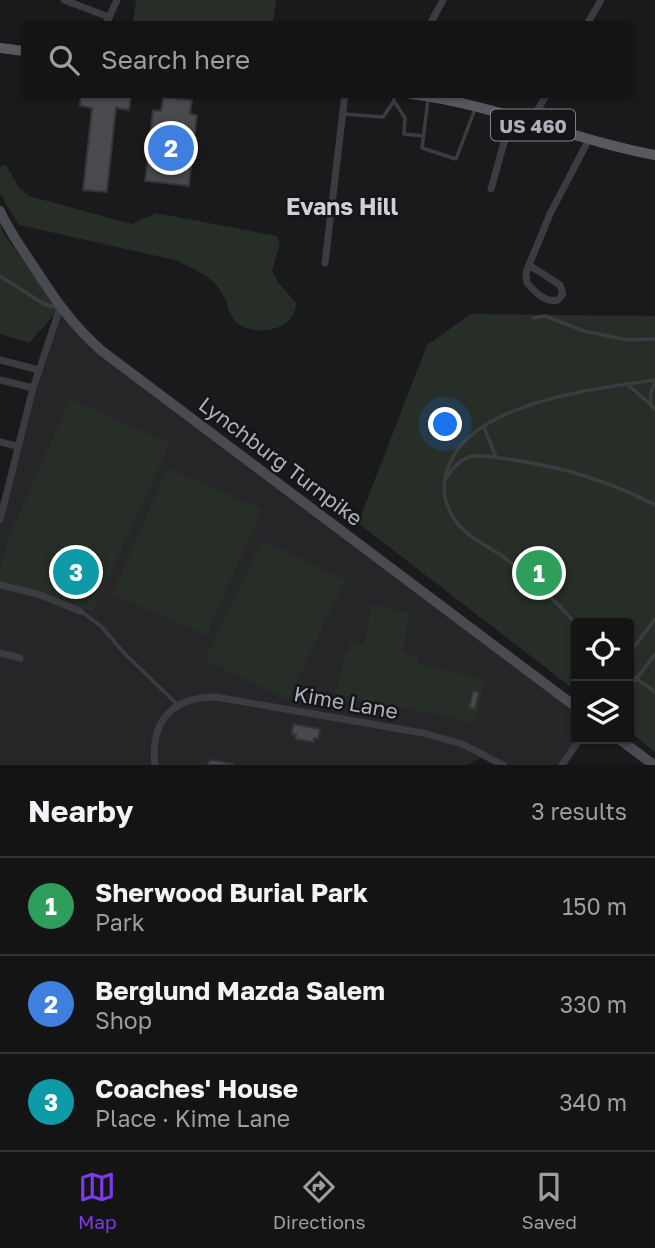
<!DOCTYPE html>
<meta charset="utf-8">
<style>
:root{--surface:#141415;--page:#1d1d1e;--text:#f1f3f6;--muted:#9d9ea0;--line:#333334;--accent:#7c3aed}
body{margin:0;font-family:"Golos Text",sans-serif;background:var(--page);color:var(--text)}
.controls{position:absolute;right:21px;bottom:21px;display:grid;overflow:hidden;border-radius:7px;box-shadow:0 2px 5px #0004}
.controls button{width:63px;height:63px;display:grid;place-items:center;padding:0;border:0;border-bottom:2px solid var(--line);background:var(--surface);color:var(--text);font:35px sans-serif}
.you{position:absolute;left:446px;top:425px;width:24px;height:24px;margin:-18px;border:5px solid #fff;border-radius:50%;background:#1a73e8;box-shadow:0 0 0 10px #1a73e833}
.badge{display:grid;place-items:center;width:46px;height:46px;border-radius:50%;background:var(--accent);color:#fff;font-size:23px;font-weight:700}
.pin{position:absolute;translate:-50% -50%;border:4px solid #fff;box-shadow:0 2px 7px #0006}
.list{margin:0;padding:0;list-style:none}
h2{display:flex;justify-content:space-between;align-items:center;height:91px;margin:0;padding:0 28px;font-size:30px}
h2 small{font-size:23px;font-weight:400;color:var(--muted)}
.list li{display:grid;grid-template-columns:46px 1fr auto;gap:21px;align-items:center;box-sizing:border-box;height:98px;padding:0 28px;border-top:2px solid var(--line)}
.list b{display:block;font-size:26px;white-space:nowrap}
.list p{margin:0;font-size:23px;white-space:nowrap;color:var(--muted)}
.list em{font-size:23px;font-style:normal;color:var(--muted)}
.icon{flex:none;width:38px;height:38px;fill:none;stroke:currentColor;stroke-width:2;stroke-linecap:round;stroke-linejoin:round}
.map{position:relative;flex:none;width:655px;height:765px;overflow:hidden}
.search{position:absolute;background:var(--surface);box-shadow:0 2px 5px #0004;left:21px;right:21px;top:21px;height:77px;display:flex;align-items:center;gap:18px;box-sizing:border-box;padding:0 24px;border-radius:7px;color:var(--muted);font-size:26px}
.sheet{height:385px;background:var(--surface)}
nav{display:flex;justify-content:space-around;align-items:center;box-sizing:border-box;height:98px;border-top:2px solid var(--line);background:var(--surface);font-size:19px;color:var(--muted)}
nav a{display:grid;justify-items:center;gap:4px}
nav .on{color:var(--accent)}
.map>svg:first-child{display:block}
</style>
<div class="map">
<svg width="655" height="765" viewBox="0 0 655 765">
<rect width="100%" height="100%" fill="#1a1a1c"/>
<path fill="#262629" d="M 60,308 L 72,323 L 576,707 L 576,739 L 562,765 L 503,765 L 487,755 L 467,765 L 0,765 L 0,524 L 33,388 Z"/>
<g fill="#262e27">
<path d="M 136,0 L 276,0 L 273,24 L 133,24 Z"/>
<path d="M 6,164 L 19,188 L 29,196 L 132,224 L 156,213 L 277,236 L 280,243 L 272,271 L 278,282 L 296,303 C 296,330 256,338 237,323 C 229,316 229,308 225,299 C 217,278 194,269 175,260 L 19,225 L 0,194 L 0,167 Z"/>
<path d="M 0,223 L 4,235 L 60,308 L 29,343 L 0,334 Z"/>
<path d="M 471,314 L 655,316 L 655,752 L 629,731 L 629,623 L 576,623 L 576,691 L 358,523 L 427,345 Z"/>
<path d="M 70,399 L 170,443 L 93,613 L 48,593 L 0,581 L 0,570 L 7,541 Z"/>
<path d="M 167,468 L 262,509 L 207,635 L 112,595 Z"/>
<path d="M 262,540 L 345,580 L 288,700 L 205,660 Z"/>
<path d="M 372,605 L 410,613 L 402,653 L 418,657 L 417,664 L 485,679 L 475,723 L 336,694 L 345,652 L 348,652 L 351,642 L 364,644 Z"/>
</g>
<g fill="#494a4e" stroke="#343437" stroke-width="2">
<path d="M 81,94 L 131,94 L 129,110 L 116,108 L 107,192 L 83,190 L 92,108 L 80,106 Z"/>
<path d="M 163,97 L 192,100 L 190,114 L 197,115 L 189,186 L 145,181 L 153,110 L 161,111 Z"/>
<path d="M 69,564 L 85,568 L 83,580 L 67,577 Z"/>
<path d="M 473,691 L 479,692 L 475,709 L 469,708 Z"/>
<path d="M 293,724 L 320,729 L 318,739 L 314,738 L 314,742 L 295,739 L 296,735 L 292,734 Z"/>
<path d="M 213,760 L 233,764 L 233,765 L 208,765 L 209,761 Z"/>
</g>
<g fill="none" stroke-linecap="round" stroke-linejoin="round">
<g stroke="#3b3c40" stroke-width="3.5">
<path d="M 428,99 L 422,148 L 456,159 L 475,109"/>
<path d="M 394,101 L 405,118 L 404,134 L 423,136"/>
<path d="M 343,114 L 383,117 L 394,101 L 394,94"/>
<path d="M 0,276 L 44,304 L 59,308"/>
<path d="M 533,318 L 545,316 L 584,331 L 628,340 L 655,339"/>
<path d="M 655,382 L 651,392 L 650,404 L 655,409"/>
<path d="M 628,385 L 650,404"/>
<path d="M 484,427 L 496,457"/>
<path d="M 446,478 C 452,470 458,461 469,457 C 480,454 496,457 507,459 C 558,466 610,481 655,505"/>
<path d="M 82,612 L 101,626 L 124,653 L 178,705"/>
<path d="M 576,624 C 555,600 532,578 506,559 C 489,546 467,538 455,520 C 445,506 442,491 446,474 C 464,402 595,389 655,380"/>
<path d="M 629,654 L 655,619"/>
<path d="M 629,673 L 655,692"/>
<path d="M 629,689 L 655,654"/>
</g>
<g stroke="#3b3c40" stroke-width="7">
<path d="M 64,0 L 109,17"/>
<path d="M 106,24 L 117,0"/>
<path d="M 430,24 L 443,0"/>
<path d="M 587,24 L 601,0"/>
<path d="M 530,123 L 547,94"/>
<path d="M 491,189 L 511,118"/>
<path d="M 325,263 L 345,94"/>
<path d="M 529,265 L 550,214 L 588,141"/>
<path d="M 529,265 L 560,285 L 563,294 L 558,300 C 545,303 535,292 527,283 L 526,273 Z"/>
<path d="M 0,360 L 39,370"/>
<path d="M 0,380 L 33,388"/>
<path d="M 0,442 L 17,446"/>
<path d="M 0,520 L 33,388 L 60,308"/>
<path d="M 0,585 L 38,594 L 80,611"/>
<path d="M 0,653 L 20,658"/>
<path d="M 155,765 C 150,721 172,697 216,697 L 423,733 L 462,744 L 503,765"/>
<path d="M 562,765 L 580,739"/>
</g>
<g stroke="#494b50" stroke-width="10">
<path d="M 0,211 C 9,231 22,249 34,267 C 54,298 73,326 102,351 L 576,707"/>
<path d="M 619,739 L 654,765"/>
</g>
<g stroke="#57595f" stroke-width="10">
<path d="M 0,48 L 24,51"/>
<path d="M 411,94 C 494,104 573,140 655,155"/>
</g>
</g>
<g text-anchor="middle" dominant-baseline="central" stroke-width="5" stroke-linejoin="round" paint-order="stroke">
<rect fill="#151517" stroke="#808289" stroke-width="2" x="491" y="109.5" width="84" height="31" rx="5"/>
<g font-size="19" font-weight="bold" fill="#aeb1ba">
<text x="533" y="125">US 460</text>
</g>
<g font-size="21" fill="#aeb1ba" stroke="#151517">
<text transform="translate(281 461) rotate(37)">Lynchburg Turnpike</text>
<text transform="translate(346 702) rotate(10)">Kime Lane</text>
</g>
<g font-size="23" font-weight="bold" fill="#ced0d6" stroke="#151517">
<text x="342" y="206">Evans Hill</text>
</g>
</g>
</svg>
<div class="controls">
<button><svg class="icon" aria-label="locate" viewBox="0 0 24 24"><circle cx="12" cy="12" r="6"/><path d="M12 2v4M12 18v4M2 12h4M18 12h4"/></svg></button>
<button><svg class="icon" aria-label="layers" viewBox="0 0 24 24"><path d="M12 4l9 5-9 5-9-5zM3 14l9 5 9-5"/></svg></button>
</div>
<div class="you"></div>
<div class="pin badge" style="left:539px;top:573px;background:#2e9e5b">1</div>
<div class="pin badge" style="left:171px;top:148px;background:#3f7fe0">2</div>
<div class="pin badge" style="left:76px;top:572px;background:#0f9aa8">3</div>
<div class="search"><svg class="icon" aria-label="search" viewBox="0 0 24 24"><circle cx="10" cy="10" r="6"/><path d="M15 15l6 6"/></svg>Search here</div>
</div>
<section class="sheet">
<h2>Nearby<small>3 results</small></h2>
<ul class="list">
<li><span class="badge" style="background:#2e9e5b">1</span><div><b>Sherwood Burial Park</b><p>Park</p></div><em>150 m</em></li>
<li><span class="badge" style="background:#3f7fe0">2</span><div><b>Berglund Mazda Salem</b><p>Shop</p></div><em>330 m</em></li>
<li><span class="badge" style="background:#0f9aa8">3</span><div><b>Coaches' House</b><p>Place · Kime Lane</p></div><em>340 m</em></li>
</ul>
</section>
<nav>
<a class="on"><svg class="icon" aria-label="map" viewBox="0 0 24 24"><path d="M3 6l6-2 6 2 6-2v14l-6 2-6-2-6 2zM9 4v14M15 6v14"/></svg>Map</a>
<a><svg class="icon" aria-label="directions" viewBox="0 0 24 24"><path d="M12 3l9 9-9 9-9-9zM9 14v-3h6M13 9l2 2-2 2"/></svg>Directions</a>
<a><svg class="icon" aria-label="saved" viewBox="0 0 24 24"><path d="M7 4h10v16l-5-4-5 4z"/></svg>Saved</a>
</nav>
